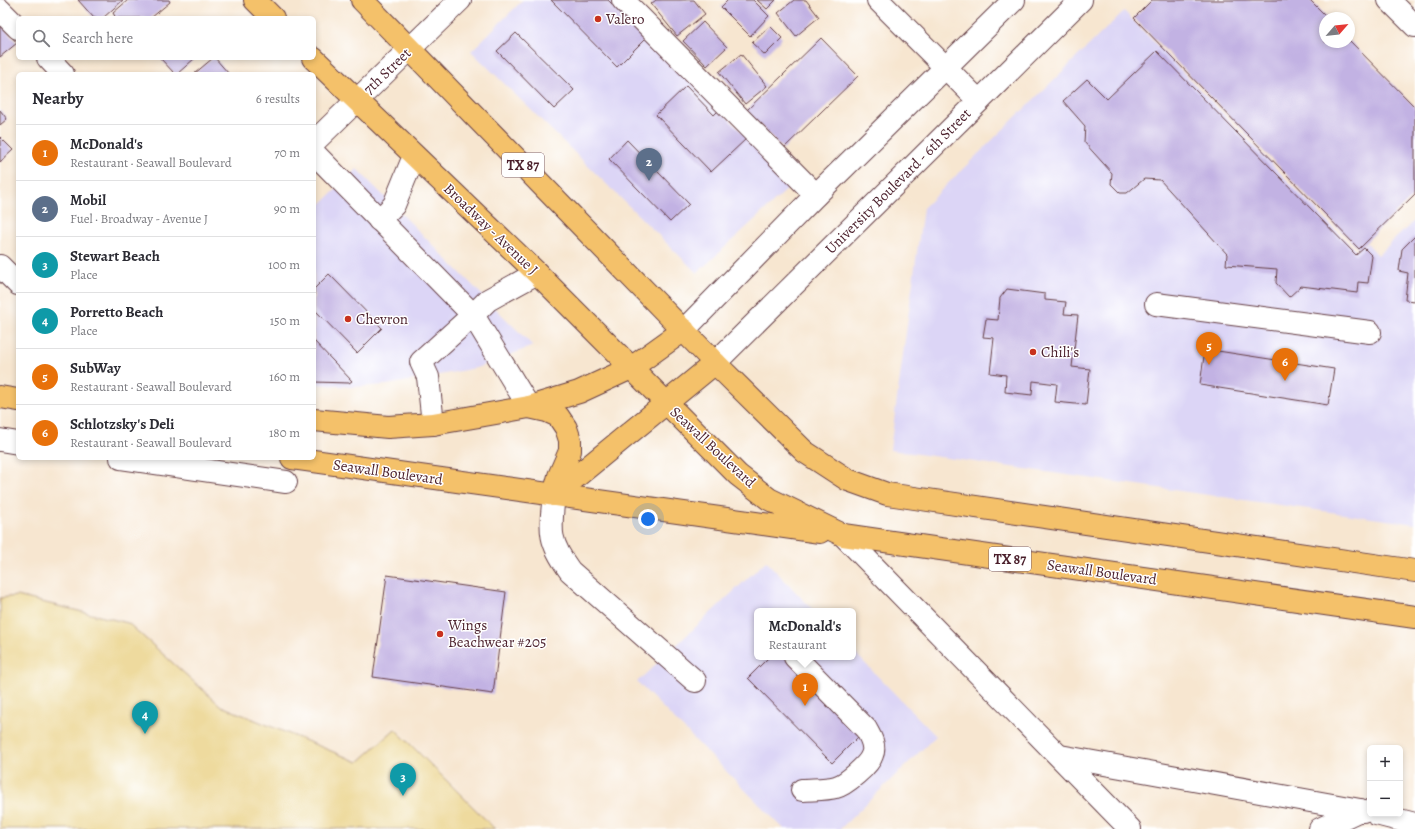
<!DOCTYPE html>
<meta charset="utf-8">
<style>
:root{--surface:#fff;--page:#f2f2f3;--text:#2b2b33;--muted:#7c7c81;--line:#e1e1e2;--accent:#c8321e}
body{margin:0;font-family:Alegreya,serif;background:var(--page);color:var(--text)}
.controls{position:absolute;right:12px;bottom:12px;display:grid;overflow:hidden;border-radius:6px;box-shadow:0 2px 6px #0003}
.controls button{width:36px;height:36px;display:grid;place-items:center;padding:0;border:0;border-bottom:1px solid var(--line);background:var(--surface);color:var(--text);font:20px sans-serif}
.compass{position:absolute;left:1319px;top:12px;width:36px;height:36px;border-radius:50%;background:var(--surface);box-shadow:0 2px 6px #0003;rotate:62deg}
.you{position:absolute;left:648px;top:519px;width:14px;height:14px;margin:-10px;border:3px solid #fff;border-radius:50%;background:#1a73e8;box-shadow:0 0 0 6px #1a73e833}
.badge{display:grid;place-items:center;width:26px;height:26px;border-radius:50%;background:var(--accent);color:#fff;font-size:13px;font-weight:700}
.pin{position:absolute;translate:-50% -33px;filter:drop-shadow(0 1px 2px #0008)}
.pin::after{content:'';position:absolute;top:21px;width:14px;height:12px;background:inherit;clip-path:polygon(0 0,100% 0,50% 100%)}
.popup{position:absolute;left:754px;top:608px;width:102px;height:52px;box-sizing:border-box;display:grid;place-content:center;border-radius:6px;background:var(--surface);filter:drop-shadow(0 1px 3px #0005);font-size:13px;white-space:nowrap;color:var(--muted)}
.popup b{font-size:15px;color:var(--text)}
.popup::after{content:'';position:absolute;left:50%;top:100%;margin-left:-8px;border:8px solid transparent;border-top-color:var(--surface)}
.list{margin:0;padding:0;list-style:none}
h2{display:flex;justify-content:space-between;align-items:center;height:52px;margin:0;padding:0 16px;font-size:17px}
h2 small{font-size:13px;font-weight:400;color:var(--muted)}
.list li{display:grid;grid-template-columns:26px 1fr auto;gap:12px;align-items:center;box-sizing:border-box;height:56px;padding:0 16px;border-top:1px solid var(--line)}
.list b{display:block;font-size:15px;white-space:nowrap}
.list p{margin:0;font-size:13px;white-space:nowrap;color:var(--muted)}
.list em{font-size:13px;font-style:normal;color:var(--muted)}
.icon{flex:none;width:22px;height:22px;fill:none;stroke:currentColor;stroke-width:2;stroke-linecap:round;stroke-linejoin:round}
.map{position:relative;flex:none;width:1415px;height:829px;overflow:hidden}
.search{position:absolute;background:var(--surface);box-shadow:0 2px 6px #0003;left:16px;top:16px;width:300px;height:44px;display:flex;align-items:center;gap:10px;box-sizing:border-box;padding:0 14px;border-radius:6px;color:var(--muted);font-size:15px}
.panel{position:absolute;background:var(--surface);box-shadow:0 2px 6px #0003;left:16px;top:72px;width:300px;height:388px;border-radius:6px}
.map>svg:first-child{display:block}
</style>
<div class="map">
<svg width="1415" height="829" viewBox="0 0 1415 829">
<rect width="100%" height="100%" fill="#fff"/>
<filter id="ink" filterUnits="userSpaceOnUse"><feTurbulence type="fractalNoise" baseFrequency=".025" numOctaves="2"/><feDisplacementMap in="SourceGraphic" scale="8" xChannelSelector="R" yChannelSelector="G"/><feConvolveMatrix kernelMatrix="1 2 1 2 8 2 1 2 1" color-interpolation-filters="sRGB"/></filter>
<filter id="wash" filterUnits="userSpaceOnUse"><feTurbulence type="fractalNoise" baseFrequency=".012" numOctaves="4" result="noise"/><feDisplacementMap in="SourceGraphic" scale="16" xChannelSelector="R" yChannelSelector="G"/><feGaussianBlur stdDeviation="0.9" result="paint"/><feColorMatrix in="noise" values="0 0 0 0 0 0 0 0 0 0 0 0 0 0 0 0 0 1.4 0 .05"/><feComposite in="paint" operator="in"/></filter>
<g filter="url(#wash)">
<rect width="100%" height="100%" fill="#f7e6d0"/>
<g fill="#dcd5f6">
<path d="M 523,0 L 613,0 L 793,184 L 697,273 L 471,51 Z"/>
<path d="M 1124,11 L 1356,251 L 1367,243 L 1378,255 L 1415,220 L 1415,524 L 890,450 L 923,208 Z"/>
<path d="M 357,169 L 533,346 L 476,368 L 387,385 L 352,387 L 314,384 L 314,211 Z"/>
<path d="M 766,561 L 814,611 L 757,611 L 757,657 L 853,657 L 853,651 L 936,736 L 840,829 L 784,829 L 637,682 Z"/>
</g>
<path fill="#eeda9e" stroke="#9c7c64" d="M 17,596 L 128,623 L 221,706 L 358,762 L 395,729 L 495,829 L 0,829 L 0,598 Z"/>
<g id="blocks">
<g fill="#c2b2e3">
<path d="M 78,0 L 123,0 L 103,18 L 94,18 Z"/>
<path d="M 128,0 L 169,0 L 170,2 L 151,18 L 116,18 L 113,13 Z"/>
<path d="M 551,0 L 608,0 L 646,38 L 617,67 Z"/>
<path d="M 656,0 L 694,0 L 705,14 L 677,36 L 651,4 Z"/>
<path d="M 728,0 L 753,0 L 769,16 L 750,36 L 721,7 Z"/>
<path d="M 757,0 L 776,0 L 767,9 Z"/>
<path d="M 794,0 L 806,0 L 819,17 L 796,36 L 778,13 Z"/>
<path d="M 1152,0 L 1310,0 L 1328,18 L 1325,18 L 1325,42 L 1349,42 L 1349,40 L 1415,107 L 1415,194 L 1359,249 L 1134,18 Z"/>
<path d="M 703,22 L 727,47 L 707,66 L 683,41 Z"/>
<path d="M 0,23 L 17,43 L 0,57 Z"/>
<path d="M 770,26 L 782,38 L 765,55 L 752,43 Z"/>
<path d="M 516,33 L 574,90 L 554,109 L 497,51 Z"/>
<path d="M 821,38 L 858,76 L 783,149 L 746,111 Z"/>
<path d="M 1157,51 L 1356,255 L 1364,248 L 1372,256 L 1368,283 L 1358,282 L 1357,293 L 1301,286 L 1289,297 L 1276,283 L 1277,269 L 1226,265 L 1227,254 L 1160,180 L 1144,179 L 1127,193 L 1120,193 L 1111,184 L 1112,173 L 1084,142 L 1085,126 L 1063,101 L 1087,79 L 1107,99 Z"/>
<path d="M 741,54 L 767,86 L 745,104 L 719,72 Z"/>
<path d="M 160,58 L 195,58 L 177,74 L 175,74 Z"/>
<path d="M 213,58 L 215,58 L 229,74 L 194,74 Z"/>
<path d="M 686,86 L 714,115 L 719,110 L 747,138 L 711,172 L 656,115 Z"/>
<path d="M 0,110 L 7,119 L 0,125 Z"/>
<path d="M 0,137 L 13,150 L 0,162 Z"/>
<path d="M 627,140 L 689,204 L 670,222 L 609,159 Z"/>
<path d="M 1415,236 L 1415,301 L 1405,300 L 1408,273 L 1399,271 L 1402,249 Z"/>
<path d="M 329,274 L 382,328 L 357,353 L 314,309 L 314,289 Z"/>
<path d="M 1007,289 L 1045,294 L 1045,300 L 1066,302 L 1064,314 L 1078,315 L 1072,367 L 1090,369 L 1086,405 L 1055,402 L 1057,384 L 1033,381 L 1032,395 L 1005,392 L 1006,375 L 990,373 L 994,338 L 983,337 L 986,319 L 998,320 L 1000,298 Z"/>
<path d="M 314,341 L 352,381 L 349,383 L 314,382 Z"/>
<path d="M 1205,349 L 1334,369 L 1328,405 L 1200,385 Z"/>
<path d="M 387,575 L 506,592 L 493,694 L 373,677 Z"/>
<path d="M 769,657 L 787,657 L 862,733 L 832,763 L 748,678 Z"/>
</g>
</g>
</g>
<g filter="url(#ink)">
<use href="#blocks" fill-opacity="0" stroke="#643d44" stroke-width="1"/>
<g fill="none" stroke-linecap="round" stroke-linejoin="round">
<defs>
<g id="minor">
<path d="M 623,0 L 816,195"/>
<path d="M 878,0 L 979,101"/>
<path d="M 1389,0 L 1415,26"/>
<path d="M 0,10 L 18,28"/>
<path d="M 48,58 L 63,74"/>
<path d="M 314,142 L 460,0"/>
<path d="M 314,153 L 473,315 L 488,300 L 537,273"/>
<path d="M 379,220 L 394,205 L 414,156"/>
<path d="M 0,266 L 18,284"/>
<path d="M 1156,304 L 1370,332"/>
<path d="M 684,330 L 816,195 L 1014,0"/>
<path d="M 715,363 L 1081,0"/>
<path d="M 433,424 L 428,377 L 421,362 L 473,315 L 529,407"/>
<path d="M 0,440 L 18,443"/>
<path d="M 121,458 L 286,482"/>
<path d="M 554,495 C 550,531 548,541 570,571 L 695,681"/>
<path d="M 843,535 L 1130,829"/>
<path d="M 795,657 L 866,729 C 870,736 876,746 872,755 C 869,765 845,785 836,787 C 825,790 812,789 802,790"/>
<path d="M 1060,756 L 1360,810"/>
<path d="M 1376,814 L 1415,824"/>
<path d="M 1320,829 L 1360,810 L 1363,811"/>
</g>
<g id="major">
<path d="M 255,0 L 273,18"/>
<path d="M 362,0 L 715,363 L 805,452 L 848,480 L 887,494 L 1415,571"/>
<path d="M 313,58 L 537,273 L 738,475 L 769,499 L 843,535 L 1415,617"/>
<path d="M 0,397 L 18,400"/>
<path d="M 529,407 L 547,411 L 558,416 L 566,428 L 570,440 L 570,451 L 559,476 L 554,495"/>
<path d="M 314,420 L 388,427 L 433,424 L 529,407 L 579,392 L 631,368 L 684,330"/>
<path d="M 292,458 L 820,532"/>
<path d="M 554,495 L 715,363"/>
</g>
</defs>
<use href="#minor" stroke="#643d44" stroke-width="24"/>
<use href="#major" stroke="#643d44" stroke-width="24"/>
<use href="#minor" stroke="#fff" stroke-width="22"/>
<use href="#major" stroke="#f4c16b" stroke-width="22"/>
</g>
</g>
<g fill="#c8321e" stroke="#fff" stroke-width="1.5">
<circle cx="598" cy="19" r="4"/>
<circle cx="348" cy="319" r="4"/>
<circle cx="1033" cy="352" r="4"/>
<circle cx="440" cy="634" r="4"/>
</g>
<g text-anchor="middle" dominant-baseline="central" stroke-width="3" stroke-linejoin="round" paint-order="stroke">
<g fill="#fff" stroke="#80626b" stroke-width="1">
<rect x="502" y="153" width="42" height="24" rx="3"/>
<rect x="989" y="547" width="42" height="24" rx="3"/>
</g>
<g font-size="14" font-weight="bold" fill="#4a1f2b">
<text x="523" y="165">TX 87</text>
<text x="1010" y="559">TX 87</text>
</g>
<g font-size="15" fill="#4a1f2b" stroke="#fff" text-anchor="start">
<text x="606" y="19">Valero</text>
<text x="356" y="319">Chevron</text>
<text x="1041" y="352">Chili's</text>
<text x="448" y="625">Wings<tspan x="448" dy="17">Beachwear #205</tspan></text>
</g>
<g font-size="15" fill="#4a1f2b" stroke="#fff">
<text transform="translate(387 71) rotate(-44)">7th Street</text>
<text transform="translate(898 181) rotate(-45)">University Boulevard - 6th Street</text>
<text transform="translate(491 229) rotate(44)">Broadway - Avenue J</text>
<text transform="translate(713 447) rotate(43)">Seawall Boulevard</text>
<text transform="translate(388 472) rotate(8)">Seawall Boulevard</text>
<text transform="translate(1102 572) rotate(8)">Seawall Boulevard</text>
</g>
</g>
</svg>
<div class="controls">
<button>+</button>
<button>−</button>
</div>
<svg class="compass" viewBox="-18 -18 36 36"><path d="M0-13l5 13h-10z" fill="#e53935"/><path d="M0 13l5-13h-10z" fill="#7c7c81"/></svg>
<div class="you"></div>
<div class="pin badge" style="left:805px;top:706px;background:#e8710a">1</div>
<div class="popup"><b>McDonald's</b>Restaurant</div>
<div class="pin badge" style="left:649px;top:181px;background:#5c6f8a">2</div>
<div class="pin badge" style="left:403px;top:796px;background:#0f9aa8">3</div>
<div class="pin badge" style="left:145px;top:734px;background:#0f9aa8">4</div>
<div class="pin badge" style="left:1209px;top:365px;background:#e8710a">5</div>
<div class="pin badge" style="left:1285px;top:381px;background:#e8710a">6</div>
<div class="search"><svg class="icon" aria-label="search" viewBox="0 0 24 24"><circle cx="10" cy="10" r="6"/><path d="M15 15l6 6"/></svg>Search here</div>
<section class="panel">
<h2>Nearby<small>6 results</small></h2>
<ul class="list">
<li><span class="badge" style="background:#e8710a">1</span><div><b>McDonald's</b><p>Restaurant · Seawall Boulevard</p></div><em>70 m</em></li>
<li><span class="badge" style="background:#5c6f8a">2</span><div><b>Mobil</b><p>Fuel · Broadway - Avenue J</p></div><em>90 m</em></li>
<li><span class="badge" style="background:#0f9aa8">3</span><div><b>Stewart Beach</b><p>Place</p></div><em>100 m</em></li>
<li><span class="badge" style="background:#0f9aa8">4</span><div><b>Porretto Beach</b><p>Place</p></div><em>150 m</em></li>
<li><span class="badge" style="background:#e8710a">5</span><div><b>SubWay</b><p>Restaurant · Seawall Boulevard</p></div><em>160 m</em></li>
<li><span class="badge" style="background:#e8710a">6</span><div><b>Schlotzsky's Deli</b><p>Restaurant · Seawall Boulevard</p></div><em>180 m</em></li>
</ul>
</section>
</div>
